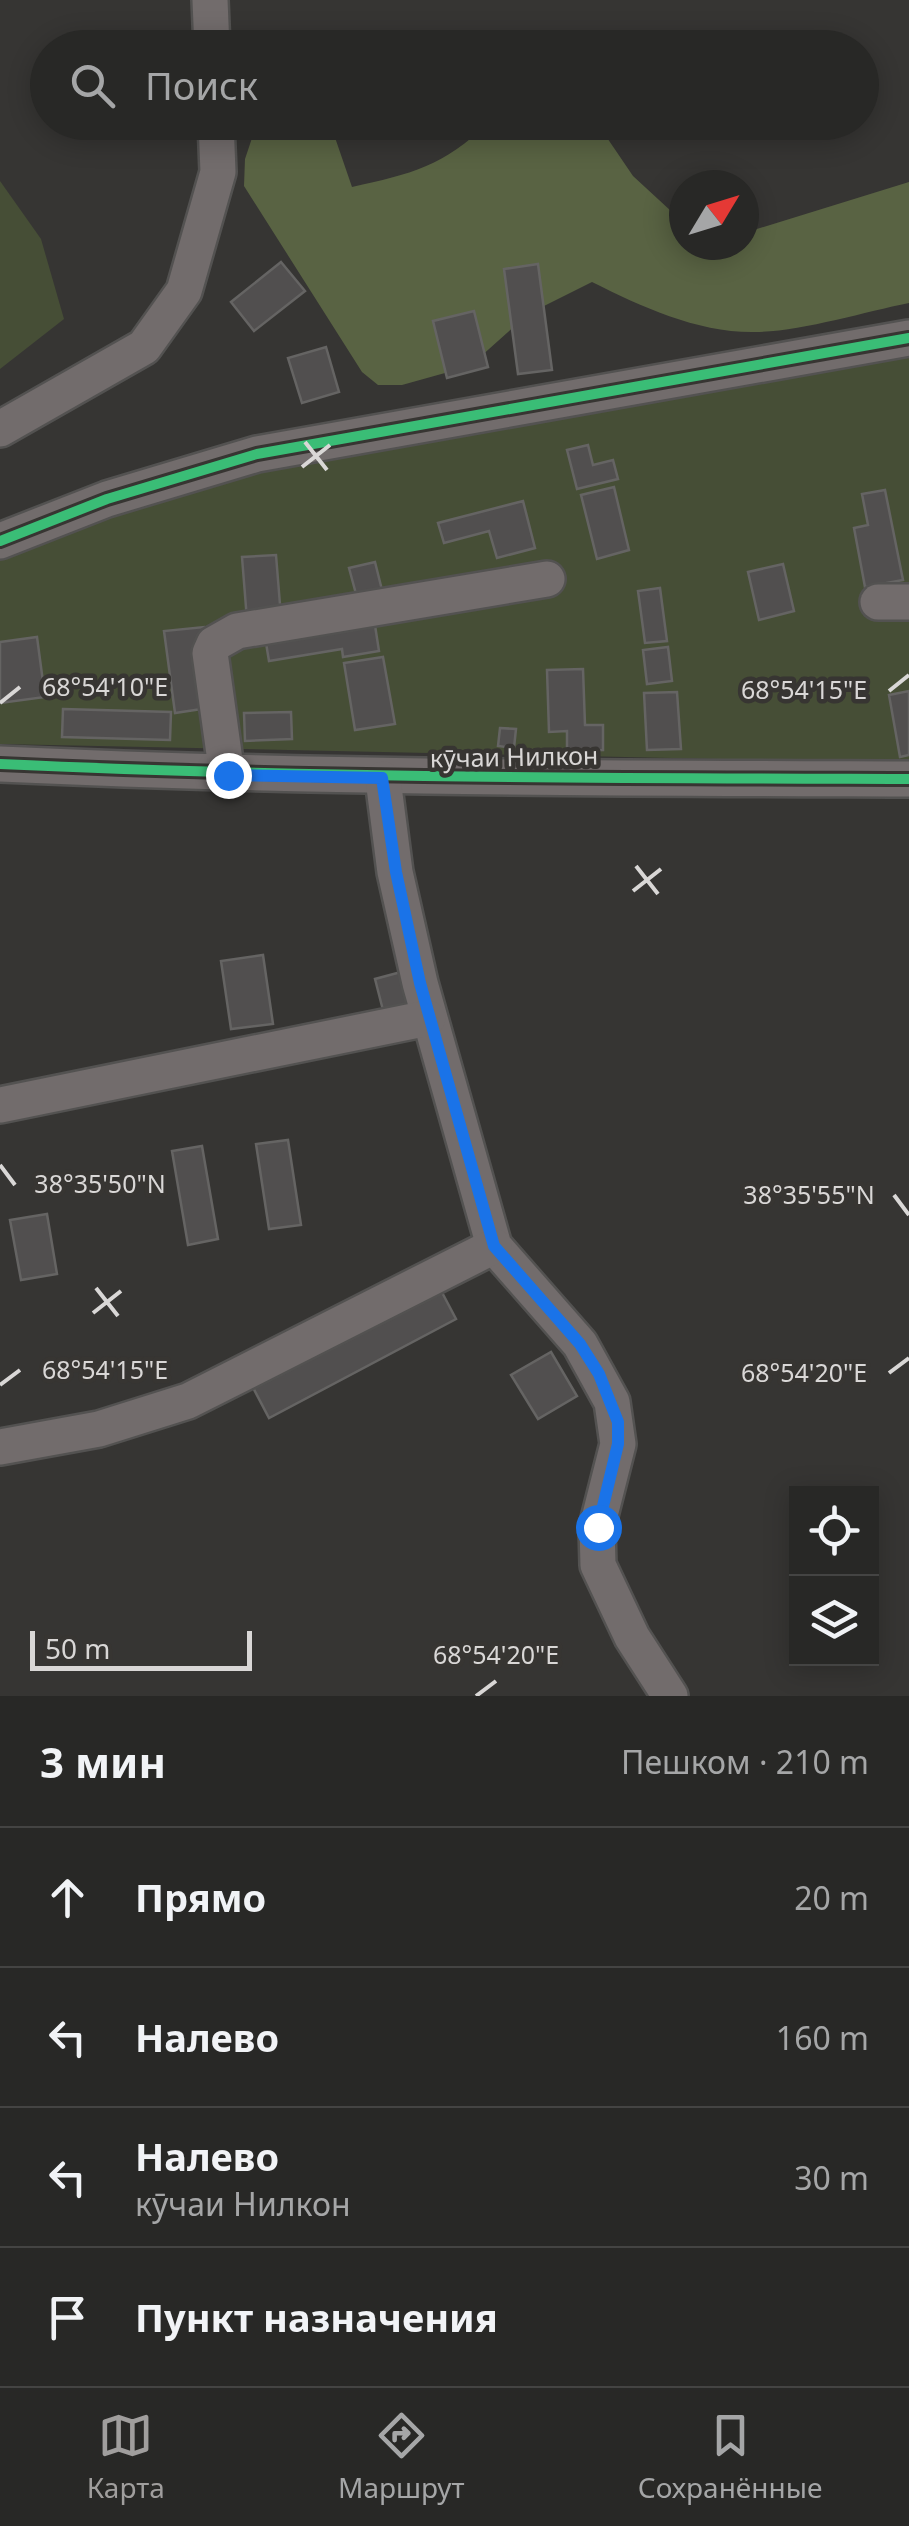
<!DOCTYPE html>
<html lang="ru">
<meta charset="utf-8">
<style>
:root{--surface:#282826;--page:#30302e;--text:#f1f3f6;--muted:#a5a6a7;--line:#444443;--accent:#a09e9d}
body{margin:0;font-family:"Noto Sans",sans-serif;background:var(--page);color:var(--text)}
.controls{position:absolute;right:30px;bottom:30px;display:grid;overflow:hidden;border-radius:0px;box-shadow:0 5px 25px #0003}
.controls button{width:90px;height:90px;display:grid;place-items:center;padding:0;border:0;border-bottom:2px solid var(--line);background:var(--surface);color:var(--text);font:50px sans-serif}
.compass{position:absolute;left:669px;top:170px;width:90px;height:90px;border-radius:50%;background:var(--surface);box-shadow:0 5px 25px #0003;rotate:52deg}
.scale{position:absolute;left:30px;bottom:25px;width:222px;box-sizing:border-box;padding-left:10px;border:5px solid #d9d7d6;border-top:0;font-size:28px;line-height:35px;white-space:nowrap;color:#d9d7d6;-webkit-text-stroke:8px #373532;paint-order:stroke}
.stop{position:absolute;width:30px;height:30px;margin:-22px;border:8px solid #1a73e8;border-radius:50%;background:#fff}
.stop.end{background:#1a73e8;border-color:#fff;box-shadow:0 2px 10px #0008}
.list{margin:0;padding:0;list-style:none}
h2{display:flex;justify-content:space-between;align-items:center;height:130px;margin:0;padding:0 40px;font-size:42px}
h2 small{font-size:32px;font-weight:400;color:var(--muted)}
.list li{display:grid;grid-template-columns:65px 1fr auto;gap:30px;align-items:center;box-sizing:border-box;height:140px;padding:0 40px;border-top:2px solid var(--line)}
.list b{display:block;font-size:38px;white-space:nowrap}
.list p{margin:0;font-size:32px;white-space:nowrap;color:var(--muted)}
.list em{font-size:32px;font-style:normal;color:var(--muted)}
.icon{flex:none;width:55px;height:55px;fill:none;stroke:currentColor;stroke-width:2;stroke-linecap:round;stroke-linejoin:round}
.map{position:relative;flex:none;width:909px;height:1696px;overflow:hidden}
.search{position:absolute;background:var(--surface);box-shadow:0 5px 25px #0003;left:30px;right:30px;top:30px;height:110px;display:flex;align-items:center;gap:25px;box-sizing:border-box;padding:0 35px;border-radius:55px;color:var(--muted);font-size:38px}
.sheet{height:690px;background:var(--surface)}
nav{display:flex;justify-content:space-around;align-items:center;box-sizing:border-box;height:140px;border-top:2px solid var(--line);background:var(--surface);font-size:28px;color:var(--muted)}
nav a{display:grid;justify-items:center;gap:5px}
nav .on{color:var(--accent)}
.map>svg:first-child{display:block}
</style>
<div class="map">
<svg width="909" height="1696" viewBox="0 0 909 1696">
<rect width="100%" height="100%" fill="#363533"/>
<g fill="#464e36">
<path d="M 0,181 L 41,239 L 64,319 L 0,369 Z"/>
<path d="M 909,354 L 909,763 L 0,744 L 0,527 L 119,478 Z"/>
</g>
<path fill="#596343" d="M 257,123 L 330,123 L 352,187 C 411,174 444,166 488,123 L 597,123 L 633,176 L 684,223 L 684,245 L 744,245 L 744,233 L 909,182 L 909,303 C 864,312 799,332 755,332 C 698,333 642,307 592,282 L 528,314 L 470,366 L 402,385 L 378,385 L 362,372 L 244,186 L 245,159 Z"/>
<g fill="#514f4f" stroke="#656463" stroke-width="2.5">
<path d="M 281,262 L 305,291 L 254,331 L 231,302 Z"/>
<path d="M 538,264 L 552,370 L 518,374 L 504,269 Z"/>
<path d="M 474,311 L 488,367 L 447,378 L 433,321 Z"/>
<path d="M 326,347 L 339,392 L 302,403 L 288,358 Z"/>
<path d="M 588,445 L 593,465 L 613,460 L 618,479 L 577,489 L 567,450 Z"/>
<path d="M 614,487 L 629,550 L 597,559 L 581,495 Z"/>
<path d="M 885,490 L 903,580 L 865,587 L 854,528 L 868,525 L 862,494 Z"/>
<path d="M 523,501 L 535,548 L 497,558 L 489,531 L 444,543 L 438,523 Z"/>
<path d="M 276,555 L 281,617 L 247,620 L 242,557 Z"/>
<path d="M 375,562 L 384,598 L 359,605 L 349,568 Z"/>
<path d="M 783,564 L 794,611 L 759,620 L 748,572 Z"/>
<path d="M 660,588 L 667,641 L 645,643 L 638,591 Z"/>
<path d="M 374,619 L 379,651 L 343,657 L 342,649 L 269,661 L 265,637 Z"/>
<path d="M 204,627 L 215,707 L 175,713 L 164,631 Z"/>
<path d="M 37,637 L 45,697 L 0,703 L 0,642 Z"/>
<path d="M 668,647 L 672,681 L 647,684 L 643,650 Z"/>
<path d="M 383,657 L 395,724 L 355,730 L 344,663 Z"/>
<path d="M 583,669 L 585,725 L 603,725 L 603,750 L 567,751 L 567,731 L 549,732 L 547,670 Z"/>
<path d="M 909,691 L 909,755 L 900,757 L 889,695 Z"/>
<path d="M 677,692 L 681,749 L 647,750 L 644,693 Z"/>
<path d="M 63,709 L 171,712 L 170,740 L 62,737 Z"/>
<path d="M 291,712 L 292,739 L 245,741 L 244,713 Z"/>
<path d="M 500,728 L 516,729 L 514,748 L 498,746 Z"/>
<path d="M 263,955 L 273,1024 L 231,1029 L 221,961 Z"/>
<path d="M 412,969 L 423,1008 L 385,1018 L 375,979 Z"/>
<path d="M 288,1140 L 301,1225 L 269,1229 L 256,1144 Z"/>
<path d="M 202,1146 L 218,1239 L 188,1245 L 172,1151 Z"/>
<path d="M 47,1214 L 57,1274 L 21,1280 L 10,1220 Z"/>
<path d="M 436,1281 L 456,1319 L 269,1418 L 249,1380 Z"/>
<path d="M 551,1352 L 577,1396 L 538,1419 L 511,1375 Z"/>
</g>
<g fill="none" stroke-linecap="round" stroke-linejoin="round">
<defs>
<g id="minor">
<path d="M 210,0 L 212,48"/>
<path d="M 0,429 L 144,347 L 184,291 L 218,172 L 216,122"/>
<path d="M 0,541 L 107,499 L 257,454 L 909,338"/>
<path d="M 878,602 L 909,602"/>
<path d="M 0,764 C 303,778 606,778 909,779"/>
<path d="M 227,775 L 210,653 L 214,644 L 237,631 L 547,579"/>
<path d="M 383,779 L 395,872 L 420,983 L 494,1246 L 580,1344 L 612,1402 L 618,1444 L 597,1527 L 598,1565 L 632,1637 L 670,1696"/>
<path d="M 0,1105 L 428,1018"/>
<path d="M 0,1447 L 99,1429 L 188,1401 L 494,1246"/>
</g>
</defs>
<use href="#minor" stroke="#535251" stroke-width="40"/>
<use href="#minor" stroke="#726c6c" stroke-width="35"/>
<defs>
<g id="cycleway">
<path d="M 0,541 L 107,499 L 257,454 L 909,338"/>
<path d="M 0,764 C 303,778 606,778 909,779"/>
</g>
</defs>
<use href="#cycleway" stroke="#373532" stroke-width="16"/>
<use href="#cycleway" stroke="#3abd76" stroke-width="10"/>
</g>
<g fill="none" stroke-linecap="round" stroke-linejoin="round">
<path stroke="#1a73e8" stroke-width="12" d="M 228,775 L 382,778 L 396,872 L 420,983 L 494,1246 L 580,1344 L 599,1374 L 618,1422 L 618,1444 L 598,1527"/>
</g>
<path fill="none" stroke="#d9d7d6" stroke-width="4" d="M 305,442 L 327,470M 302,467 L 330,445M 889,691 L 909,675M 0,703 L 20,687M 636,866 L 658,894M 633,891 L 661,869M 0,1165 L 15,1185M 894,1195 L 909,1215M 96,1288 L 118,1316M 93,1313 L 121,1291M 889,1373 L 909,1358M 0,1385 L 20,1370M 476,1696 L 496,1681"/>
<g text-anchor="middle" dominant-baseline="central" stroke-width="9" stroke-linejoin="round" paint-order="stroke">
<g font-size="25" fill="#d9d7d6" stroke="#373532">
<text transform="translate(514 756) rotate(-1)">кӯчаи Нилкон</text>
</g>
</g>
<g font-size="25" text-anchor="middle" fill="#d9d7d6" stroke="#373532" stroke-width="9" stroke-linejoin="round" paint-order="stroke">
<text x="105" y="696">68°54'10"E</text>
<text x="804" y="699">68°54'15"E</text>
<text x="100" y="1193">38°35'50"N</text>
<text x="809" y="1204">38°35'55"N</text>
<text x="105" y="1379">68°54'15"E</text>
<text x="804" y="1382">68°54'20"E</text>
<text x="496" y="1664">68°54'20"E</text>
</g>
</svg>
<div class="controls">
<button><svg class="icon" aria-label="locate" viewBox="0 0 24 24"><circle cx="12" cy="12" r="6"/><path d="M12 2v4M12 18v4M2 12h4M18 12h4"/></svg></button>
<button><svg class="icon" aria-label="layers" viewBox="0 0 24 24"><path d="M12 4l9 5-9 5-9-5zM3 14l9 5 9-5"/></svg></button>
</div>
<svg class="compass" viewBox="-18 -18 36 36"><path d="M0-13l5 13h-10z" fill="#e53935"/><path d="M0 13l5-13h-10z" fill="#a5a6a7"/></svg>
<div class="scale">50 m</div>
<div class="stop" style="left:598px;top:1527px"></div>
<div class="stop end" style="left:228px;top:775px"></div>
<div class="search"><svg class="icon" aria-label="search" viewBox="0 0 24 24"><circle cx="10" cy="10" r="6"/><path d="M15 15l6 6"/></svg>Поиск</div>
</div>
<section class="sheet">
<h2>3 мин<small>Пешком · 210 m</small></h2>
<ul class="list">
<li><svg class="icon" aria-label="ahead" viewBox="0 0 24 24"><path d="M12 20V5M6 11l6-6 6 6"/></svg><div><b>Прямо</b></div><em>20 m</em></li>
<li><svg class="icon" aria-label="left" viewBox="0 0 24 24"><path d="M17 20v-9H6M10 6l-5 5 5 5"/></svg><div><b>Налево</b></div><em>160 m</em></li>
<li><svg class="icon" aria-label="left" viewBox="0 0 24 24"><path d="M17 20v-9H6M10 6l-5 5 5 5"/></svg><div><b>Налево</b><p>кӯчаи Нилкон</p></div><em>30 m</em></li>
<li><svg class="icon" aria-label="arrive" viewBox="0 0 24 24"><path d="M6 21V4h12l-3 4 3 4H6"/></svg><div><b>Пункт назначения</b></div></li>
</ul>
</section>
<nav>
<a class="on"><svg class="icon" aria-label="map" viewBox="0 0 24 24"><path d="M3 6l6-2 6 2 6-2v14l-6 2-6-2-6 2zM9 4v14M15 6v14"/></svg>Карта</a>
<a><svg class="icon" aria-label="directions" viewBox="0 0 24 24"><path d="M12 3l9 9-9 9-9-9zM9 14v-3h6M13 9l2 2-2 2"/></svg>Маршрут</a>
<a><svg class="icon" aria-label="saved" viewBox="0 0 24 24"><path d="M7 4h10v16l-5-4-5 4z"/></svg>Сохранённые</a>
</nav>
